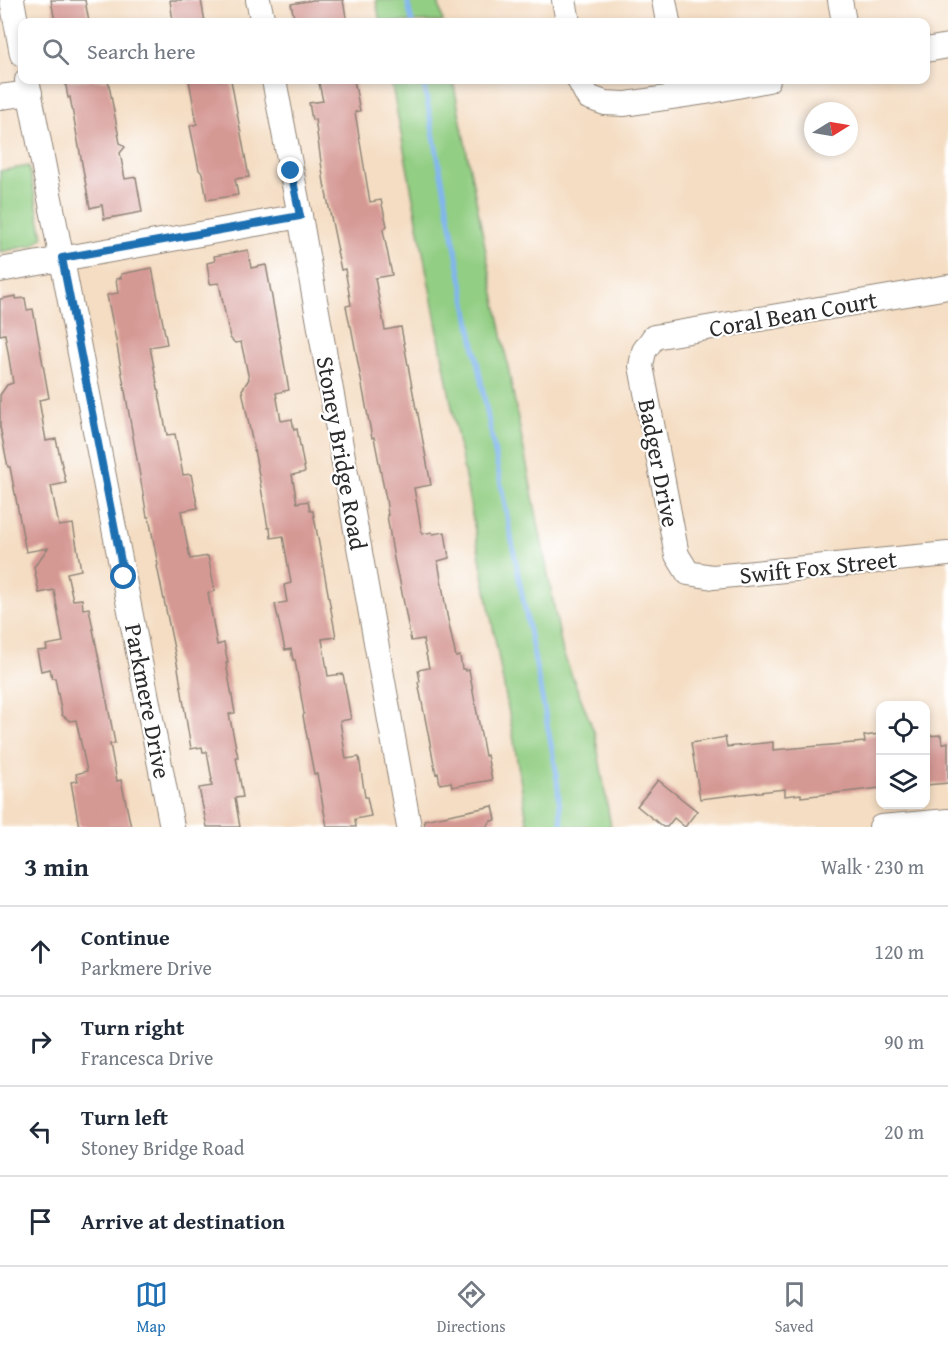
<!DOCTYPE html>
<meta charset="utf-8">
<style>
:root{--surface:#fff;--page:#f6f6f7;--text:#1f2937;--muted:#747a83;--line:#e0e1e3;--accent:#1f6fb2}
body{margin:0;font-family:"Gentium Book Plus",serif;background:var(--page);color:var(--text)}
.controls{position:absolute;right:18px;bottom:18px;display:grid;overflow:hidden;border-radius:12px;box-shadow:0 3px 9px #0003}
.controls button{width:54px;height:54px;display:grid;place-items:center;padding:0;border:0;border-bottom:2px solid var(--line);background:var(--surface);color:var(--text);font:30px sans-serif}
.compass{position:absolute;left:804px;top:102px;width:54px;height:54px;border-radius:50%;background:var(--surface);box-shadow:0 3px 9px #0003;rotate:79deg}
.stop{position:absolute;width:18px;height:18px;margin:-14px;border:4px solid #1f6fb2;border-radius:50%;background:#fff}
.stop.end{background:#1f6fb2;border-color:#fff;box-shadow:0 2px 6px #0008}
.list{margin:0;padding:0;list-style:none}
h2{display:flex;justify-content:space-between;align-items:center;height:78px;margin:0;padding:0 24px;font-size:26px}
h2 small{font-size:20px;font-weight:400;color:var(--muted)}
.list li{display:grid;grid-template-columns:39px 1fr auto;gap:18px;align-items:center;box-sizing:border-box;height:90px;padding:0 24px;border-top:2px solid var(--line)}
.list b{display:block;font-size:22px;white-space:nowrap}
.list p{margin:0;font-size:20px;white-space:nowrap;color:var(--muted)}
.list em{font-size:20px;font-style:normal;color:var(--muted)}
.icon{flex:none;width:33px;height:33px;fill:none;stroke:currentColor;stroke-width:2;stroke-linecap:round;stroke-linejoin:round}
.map{position:relative;flex:none;width:948px;height:827px;overflow:hidden}
.search{position:absolute;background:var(--surface);box-shadow:0 3px 9px #0003;left:18px;right:18px;top:18px;height:66px;display:flex;align-items:center;gap:15px;box-sizing:border-box;padding:0 21px;border-radius:12px;color:var(--muted);font-size:22px}
.sheet{height:438px;background:var(--surface)}
nav{display:flex;justify-content:space-around;align-items:center;box-sizing:border-box;height:84px;border-top:2px solid var(--line);background:var(--surface);font-size:16px;color:var(--muted)}
nav a{display:grid;justify-items:center;gap:3px}
nav .on{color:var(--accent)}
.map>svg:first-child{display:block}
</style>
<div class="map">
<svg width="948" height="827" viewBox="0 0 948 827">
<rect width="100%" height="100%" fill="#fff"/>
<filter id="ink" filterUnits="userSpaceOnUse"><feTurbulence type="fractalNoise" baseFrequency=".0167" numOctaves="2"/><feDisplacementMap in="SourceGraphic" scale="12" xChannelSelector="R" yChannelSelector="G"/><feConvolveMatrix kernelMatrix="1 2 1 2 8 2 1 2 1" color-interpolation-filters="sRGB"/></filter>
<filter id="wash" filterUnits="userSpaceOnUse"><feTurbulence type="fractalNoise" baseFrequency=".008" numOctaves="4" result="noise"/><feDisplacementMap in="SourceGraphic" scale="24" xChannelSelector="R" yChannelSelector="G"/><feGaussianBlur stdDeviation="1.35" result="paint"/><feColorMatrix in="noise" values="0 0 0 0 0 0 0 0 0 0 0 0 0 0 0 0 0 1.4 0 .05"/><feComposite in="paint" operator="in"/></filter>
<g filter="url(#wash)">
<rect width="100%" height="100%" fill="#f4ddc3"/>
<g fill="#92ce83" stroke="#5e7c57" stroke-width="1.5">
<path d="M 376,0 L 438,0 L 443,22 L 380,22 Z"/>
<path d="M 391,80 L 453,80 L 563,653 L 595,734 L 611,827 L 528,827 L 513,735 Z"/>
<path d="M 29,166 L 43,237 L 33,245 L 0,252 L 0,171 Z"/>
</g>
<g fill="none" stroke-linecap="round" stroke-linejoin="round">
<g stroke="#81b5ef" stroke-width="5">
<path d="M 407,0 L 412,22"/>
<path d="M 423,80 L 556,770 L 562,827"/>
</g>
</g>
<g id="blocks">
<g fill="#d59994">
<path d="M 51,0 L 85,0 L 89,22 L 55,22 Z"/>
<path d="M 170,0 L 201,0 L 205,22 L 173,22 Z"/>
<path d="M 313,0 L 343,0 L 347,22 L 295,22 L 291,4 Z"/>
<path d="M 65,80 L 108,80 L 120,143 L 125,147 L 120,153 L 125,179 L 136,177 L 142,212 L 104,219 L 102,205 L 90,208 L 70,97 L 68,98 Z"/>
<path d="M 189,80 L 231,80 L 249,177 L 235,179 L 238,195 L 207,200 L 202,173 L 199,170 L 190,126 L 197,124 Z"/>
<path d="M 338,80 L 354,80 L 360,111 L 355,112 L 370,202 L 381,200 L 387,226 L 383,230 L 392,275 L 375,278 L 385,330 L 401,327 L 416,409 L 417,409 L 431,485 L 414,488 L 422,534 L 432,532 L 433,534 L 445,532 L 449,558 L 438,561 L 447,615 L 456,657 L 460,656 L 462,669 L 465,669 L 465,671 L 469,670 L 485,756 L 487,755 L 492,780 L 452,787 L 451,782 L 440,784 L 438,773 L 436,774 L 418,682 L 420,681 L 418,670 L 429,668 L 423,639 L 411,641 L 399,577 L 398,577 L 394,559 L 387,515 L 388,515 L 386,499 L 374,437 L 372,438 L 351,326 L 350,326 L 346,306 L 351,305 L 345,269 L 341,270 L 337,251 L 338,251 L 324,183 L 315,119 L 312,120 L 309,103 L 323,101 L 319,83 Z"/>
<path d="M 248,250 L 251,268 L 266,265 L 289,390 L 276,393 L 281,421 L 292,419 L 294,430 L 297,429 L 305,472 L 292,475 L 297,503 L 308,501 L 310,511 L 313,511 L 336,637 L 322,639 L 328,676 L 343,674 L 351,719 L 340,721 L 346,759 L 359,757 L 365,797 L 367,797 L 371,816 L 355,819 L 356,827 L 327,827 L 317,774 L 314,774 L 303,716 L 304,714 L 295,660 L 293,660 L 291,649 L 285,650 L 275,604 L 287,602 L 284,585 L 291,583 L 283,536 L 271,538 L 270,528 L 268,528 L 258,470 L 242,390 L 249,379 L 241,342 L 235,343 L 230,338 L 219,283 L 210,284 L 207,263 L 215,261 L 214,256 Z"/>
<path d="M 152,268 L 167,344 L 150,347 L 167,435 L 175,434 L 183,475 L 191,474 L 198,508 L 181,511 L 190,559 L 208,556 L 215,591 L 208,593 L 217,645 L 224,643 L 228,663 L 226,663 L 235,713 L 229,714 L 238,757 L 236,757 L 243,797 L 235,798 L 240,827 L 207,827 L 199,788 L 212,786 L 211,780 L 212,780 L 207,752 L 203,752 L 202,747 L 191,749 L 178,668 L 157,566 L 158,565 L 149,517 L 147,517 L 144,499 L 116,340 L 107,295 L 118,293 L 116,279 L 121,278 L 121,274 Z"/>
<path d="M 16,296 L 16,299 L 25,298 L 27,310 L 33,309 L 49,398 L 39,400 L 46,441 L 56,439 L 66,483 L 51,486 L 59,526 L 73,524 L 81,570 L 67,573 L 73,600 L 82,599 L 83,609 L 89,608 L 115,743 L 110,744 L 117,781 L 121,780 L 131,827 L 79,827 L 71,782 L 78,781 L 76,774 L 87,771 L 76,720 L 70,721 L 62,715 L 55,678 L 52,678 L 50,669 L 41,671 L 37,651 L 47,650 L 46,645 L 63,642 L 54,590 L 39,593 L 34,567 L 48,548 L 26,552 L 10,467 L 8,467 L 0,427 L 0,395 L 7,385 L 13,383 L 5,334 L 0,335 L 0,299 Z"/>
<path d="M 880,734 L 880,788 L 801,797 L 801,794 L 785,796 L 785,789 L 700,799 L 691,743 L 725,737 L 727,747 L 773,742 L 773,750 L 865,742 L 864,736 Z"/>
<path d="M 941,735 L 942,744 L 948,742 L 948,783 L 926,785 L 926,736 Z"/>
<path d="M 658,780 L 697,811 L 685,827 L 674,818 L 667,827 L 663,827 L 637,806 Z"/>
<path d="M 493,806 L 496,820 L 491,821 L 486,827 L 425,827 L 424,820 Z"/>
</g>
</g>
</g>
<g filter="url(#ink)">
<use href="#blocks" fill-opacity="0" stroke="#908477" stroke-width="1.5"/>
<g fill="none" stroke-linecap="round" stroke-linejoin="round">
<defs>
<g id="minor">
<path d="M 12,0 L 22,54"/>
<path d="M 258,0 L 263,22"/>
<path d="M 564,0 L 568,22"/>
<path d="M 664,0 L 668,22"/>
<path d="M 840,0 L 844,22"/>
<path d="M 926,50 L 948,46"/>
<path d="M 27,80 L 172,827"/>
<path d="M 274,80 L 300,216 L 409,827"/>
<path d="M 579,80 L 588,97 L 605,103 L 625,104 L 706,92 L 768,80"/>
<path d="M 0,97 L 30,93"/>
<path d="M 0,270 L 300,216"/>
<path d="M 948,287 L 654,337 L 644,351 L 641,366 L 677,555 L 688,573 L 713,577 L 948,554"/>
<path d="M 881,827 L 948,821"/>
</g>
</defs>
<use href="#minor" stroke="#908477" stroke-width="26"/>
<use href="#minor" stroke="#fff" stroke-width="24"/>
</g>
</g>
<g fill="none" stroke-linecap="round" stroke-linejoin="round" filter="url(#ink)">
<path stroke="#1f6fb2" stroke-width="8" d="M 124,577 L 62,258 L 300,216 L 291,171"/>
</g>
<g text-anchor="middle" dominant-baseline="central" stroke-width="4.5" stroke-linejoin="round" paint-order="stroke">
<g font-size="24" fill="#2b2b2b" stroke="#fff">
<text transform="translate(793 314) rotate(-10)">Coral Bean Court</text>
<text transform="translate(342 453) rotate(80)">Stoney Bridge Road</text>
<text transform="translate(659 463) rotate(79)">Badger Drive</text>
<text transform="translate(818 567) rotate(-6)">Swift Fox Street</text>
<text transform="translate(148 701) rotate(79)">Parkmere Drive</text>
</g>
</g>
</svg>
<div class="controls">
<button><svg class="icon" aria-label="locate" viewBox="0 0 24 24"><circle cx="12" cy="12" r="6"/><path d="M12 2v4M12 18v4M2 12h4M18 12h4"/></svg></button>
<button><svg class="icon" aria-label="layers" viewBox="0 0 24 24"><path d="M12 4l9 5-9 5-9-5zM3 14l9 5 9-5"/></svg></button>
</div>
<svg class="compass" viewBox="-18 -18 36 36"><path d="M0-13l5 13h-10z" fill="#e53935"/><path d="M0 13l5-13h-10z" fill="#747a83"/></svg>
<div class="stop" style="left:124px;top:577px"></div>
<div class="stop end" style="left:291px;top:171px"></div>
<div class="search"><svg class="icon" aria-label="search" viewBox="0 0 24 24"><circle cx="10" cy="10" r="6"/><path d="M15 15l6 6"/></svg>Search here</div>
</div>
<section class="sheet">
<h2>3 min<small>Walk · 230 m</small></h2>
<ul class="list">
<li><svg class="icon" aria-label="ahead" viewBox="0 0 24 24"><path d="M12 20V5M6 11l6-6 6 6"/></svg><div><b>Continue</b><p>Parkmere Drive</p></div><em>120 m</em></li>
<li><svg class="icon" aria-label="right" viewBox="0 0 24 24"><path d="M7 20v-9h11M14 6l5 5-5 5"/></svg><div><b>Turn right</b><p>Francesca Drive</p></div><em>90 m</em></li>
<li><svg class="icon" aria-label="left" viewBox="0 0 24 24"><path d="M17 20v-9H6M10 6l-5 5 5 5"/></svg><div><b>Turn left</b><p>Stoney Bridge Road</p></div><em>20 m</em></li>
<li><svg class="icon" aria-label="arrive" viewBox="0 0 24 24"><path d="M6 21V4h12l-3 4 3 4H6"/></svg><div><b>Arrive at destination</b></div></li>
</ul>
</section>
<nav>
<a class="on"><svg class="icon" aria-label="map" viewBox="0 0 24 24"><path d="M3 6l6-2 6 2 6-2v14l-6 2-6-2-6 2zM9 4v14M15 6v14"/></svg>Map</a>
<a><svg class="icon" aria-label="directions" viewBox="0 0 24 24"><path d="M12 3l9 9-9 9-9-9zM9 14v-3h6M13 9l2 2-2 2"/></svg>Directions</a>
<a><svg class="icon" aria-label="saved" viewBox="0 0 24 24"><path d="M7 4h10v16l-5-4-5 4z"/></svg>Saved</a>
</nav>
